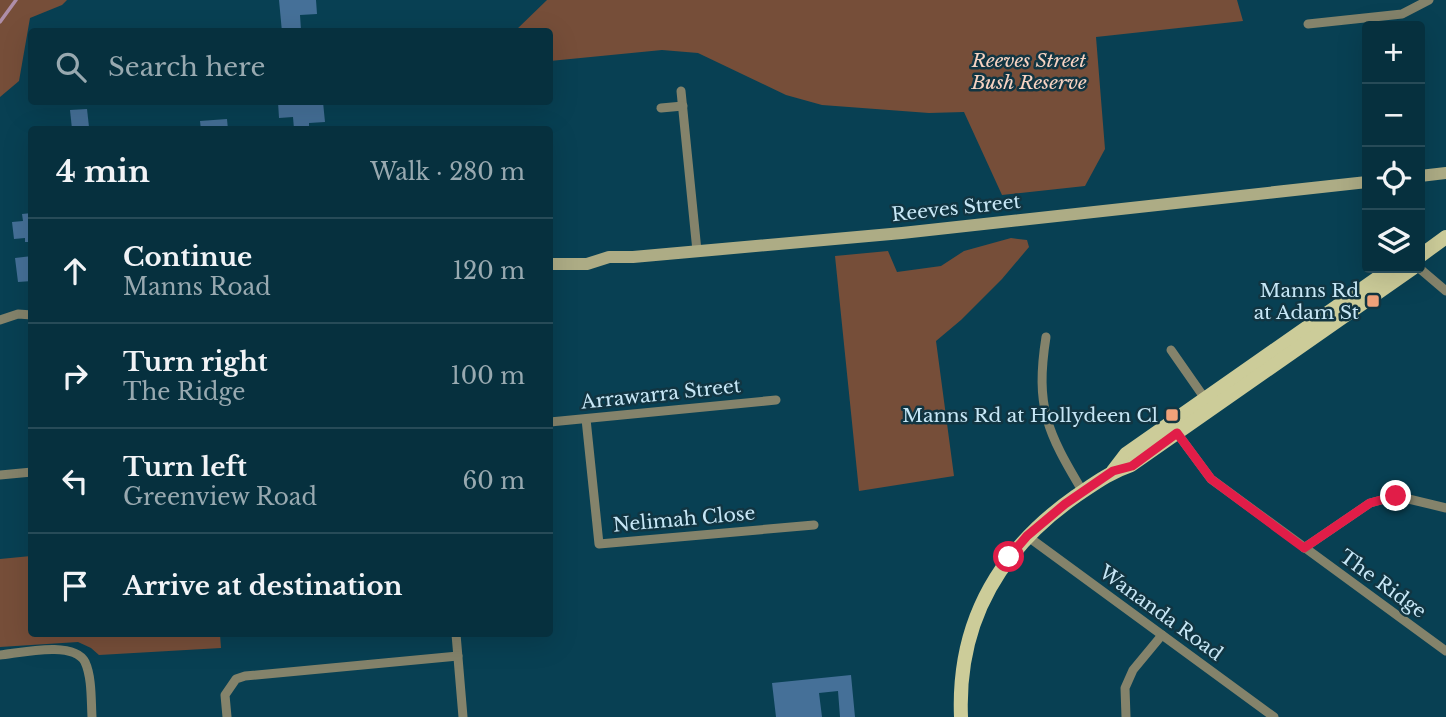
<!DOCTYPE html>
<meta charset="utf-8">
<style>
:root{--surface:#06303e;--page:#143c49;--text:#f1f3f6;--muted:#98a9b0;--line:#274b58}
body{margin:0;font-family:"Libre Baskerville",serif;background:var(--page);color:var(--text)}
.controls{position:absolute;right:21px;top:21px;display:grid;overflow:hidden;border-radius:7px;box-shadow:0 7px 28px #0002}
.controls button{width:63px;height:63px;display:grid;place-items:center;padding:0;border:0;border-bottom:2px solid var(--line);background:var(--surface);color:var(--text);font:35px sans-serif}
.stop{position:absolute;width:21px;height:21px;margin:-16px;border:5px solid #e11d48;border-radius:50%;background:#fff}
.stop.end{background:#e11d48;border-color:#fff;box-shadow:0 2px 7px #0008}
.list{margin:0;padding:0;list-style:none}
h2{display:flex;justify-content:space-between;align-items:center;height:91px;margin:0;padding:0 28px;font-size:30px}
h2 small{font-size:23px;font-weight:400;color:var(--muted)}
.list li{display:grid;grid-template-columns:46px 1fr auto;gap:21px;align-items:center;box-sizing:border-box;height:105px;padding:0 28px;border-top:2px solid var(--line)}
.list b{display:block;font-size:26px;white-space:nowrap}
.list p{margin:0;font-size:23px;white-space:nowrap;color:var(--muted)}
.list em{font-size:23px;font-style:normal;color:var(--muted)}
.icon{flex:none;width:38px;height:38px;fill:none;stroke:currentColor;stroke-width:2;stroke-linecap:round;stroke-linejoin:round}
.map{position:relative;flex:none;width:1446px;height:717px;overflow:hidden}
.search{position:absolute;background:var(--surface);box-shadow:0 7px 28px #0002;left:28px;top:28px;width:525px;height:77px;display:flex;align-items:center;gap:18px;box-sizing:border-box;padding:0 24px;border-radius:7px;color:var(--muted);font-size:26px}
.panel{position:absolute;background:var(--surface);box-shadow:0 7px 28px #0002;left:28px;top:126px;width:525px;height:511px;border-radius:7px}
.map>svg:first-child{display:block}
</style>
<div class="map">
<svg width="1446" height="717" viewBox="0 0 1446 717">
<rect width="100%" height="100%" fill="#084053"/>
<g fill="#764e39">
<path d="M 0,0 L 67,0 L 62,5 L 30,18 L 19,81 L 0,97 Z"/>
<path d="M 547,0 L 1237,0 L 1243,21 L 1096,37 L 1105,149 L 1085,186 L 1002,195 L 964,112 L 929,113 L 822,105 L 786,95 L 698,53 L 662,50 L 550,61 L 550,32 L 515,31 Z"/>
<path d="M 1011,238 L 1027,240 L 1029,247 L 1002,279 L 961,320 L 936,341 L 954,476 L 859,491 L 835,256 L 888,251 L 897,272 L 941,266 L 964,251 Z"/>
<path d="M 31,556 L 32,634 L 220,634 L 221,648 L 99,655 L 91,648 L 78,642 L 0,647 L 0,559 Z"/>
</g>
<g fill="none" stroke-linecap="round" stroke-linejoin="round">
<path stroke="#ae8ea8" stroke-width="3.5" d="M 0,22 L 16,0"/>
</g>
<g fill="#457098">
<path d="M 279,0 L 316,0 L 317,14 L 300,15 L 301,30 L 282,32 Z"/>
<path d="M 278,102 L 323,102 L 325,122 L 309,123 L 309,127 L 294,129 L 293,117 L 279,118 Z"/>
<path d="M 87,109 L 89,127 L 72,129 L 70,110 Z"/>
<path d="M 227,119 L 228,130 L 201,130 L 200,121 Z"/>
<path d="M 32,213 L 32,242 L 25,242 L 25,238 L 14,239 L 12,222 L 23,221 L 22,214 Z"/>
<path d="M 32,256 L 32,281 L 18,282 L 15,258 Z"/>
<path d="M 851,675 L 855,717 L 840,717 L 838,691 L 819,693 L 822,717 L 776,717 L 772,683 Z"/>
</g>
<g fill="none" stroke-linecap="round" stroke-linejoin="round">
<g stroke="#84836b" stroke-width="9">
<path d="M 1308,24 L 1402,14 L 1429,0"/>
<path d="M 681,91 L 697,251"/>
<path d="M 661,108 L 683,106"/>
<path d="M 1419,268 L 1446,291"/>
<path d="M 0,320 L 18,314 L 32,315"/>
<path d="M 1046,337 C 1035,407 1047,432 1083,492"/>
<path d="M 1171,350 L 1208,403"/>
<path d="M 586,419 L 599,544 L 814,525"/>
<path d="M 550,422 L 776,400"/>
<path d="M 1177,433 L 1211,479 L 1446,651"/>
<path d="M 0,475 L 32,472"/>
<path d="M 1027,536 L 1274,717"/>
<path d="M 1304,548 L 1370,503 L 1396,496 L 1446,508"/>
<path d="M 456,634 L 463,717"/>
<path d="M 0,655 C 20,653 74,640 85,662 C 92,677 91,700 92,717"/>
<path d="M 227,717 L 225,695 L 236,679 L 245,676 L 458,656"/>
<path d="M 1126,717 L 1125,688 L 1133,670 L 1162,635"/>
</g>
<g stroke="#adac85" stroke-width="12">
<path d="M 1420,176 L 1446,173"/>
<path d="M 550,264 L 587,264 L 609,257 L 633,257 L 902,233 L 1367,182"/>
</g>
<g stroke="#cc9" stroke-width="14">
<path d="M 1420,256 L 1446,237"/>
<path d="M 1113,471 L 1126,454 L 1392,268"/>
<path d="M 961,717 C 957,622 999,550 1076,496 C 1094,484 1110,472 1131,465 L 1413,268"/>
</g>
</g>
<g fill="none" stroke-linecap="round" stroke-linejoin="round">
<path stroke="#e11d48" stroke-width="9" d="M 1009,557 L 1027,536 L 1065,504 L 1113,471 L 1132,466 L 1177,433 L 1211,479 L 1304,548 L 1370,503 L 1396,496"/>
</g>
<g fill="#f0a27a" stroke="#113542" stroke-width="2.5">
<rect x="1366" y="294" width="14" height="14" rx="3.5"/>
<rect x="1165" y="408" width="14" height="14" rx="3.5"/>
</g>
<g text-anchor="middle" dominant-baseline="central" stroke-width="5" stroke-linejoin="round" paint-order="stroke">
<g font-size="19" font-style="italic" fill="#f7d3c2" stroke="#113542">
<text x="1029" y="60">Reeves Street<tspan x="1029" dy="22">Bush Reserve</tspan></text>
</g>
<g font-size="19" fill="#c7e7f6" stroke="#113542">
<text transform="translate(956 208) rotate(-6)">Reeves Street</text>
<text transform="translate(661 394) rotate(-6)">Arrawarra Street</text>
<text transform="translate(684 519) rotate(-5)">Nelimah Close</text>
<text transform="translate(1383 584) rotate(36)">The Ridge</text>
<text transform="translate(1161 613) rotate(36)">Wananda Road</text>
</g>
<g font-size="19" fill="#c7e7f6" stroke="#113542" text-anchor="end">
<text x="1359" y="290">Manns Rd<tspan x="1359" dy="22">at Adam St</tspan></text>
<text x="1158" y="415">Manns Rd at Hollydeen Cl</text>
</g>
</g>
</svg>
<div class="controls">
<button>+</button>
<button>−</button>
<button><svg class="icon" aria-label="locate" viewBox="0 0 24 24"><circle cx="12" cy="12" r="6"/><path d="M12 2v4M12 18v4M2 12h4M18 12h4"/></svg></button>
<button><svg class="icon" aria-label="layers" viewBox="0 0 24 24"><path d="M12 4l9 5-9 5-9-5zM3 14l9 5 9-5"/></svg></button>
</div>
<div class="stop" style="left:1009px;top:557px"></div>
<div class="stop end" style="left:1396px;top:496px"></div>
<div class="search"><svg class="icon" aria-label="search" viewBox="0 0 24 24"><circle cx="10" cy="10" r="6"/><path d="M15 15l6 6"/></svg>Search here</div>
<section class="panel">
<h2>4 min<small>Walk · 280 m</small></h2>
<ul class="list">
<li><svg class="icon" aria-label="ahead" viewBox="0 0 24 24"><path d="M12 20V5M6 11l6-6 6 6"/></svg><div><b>Continue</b><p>Manns Road</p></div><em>120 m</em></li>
<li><svg class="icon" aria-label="right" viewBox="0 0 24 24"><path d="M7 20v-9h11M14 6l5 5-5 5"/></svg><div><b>Turn right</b><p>The Ridge</p></div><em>100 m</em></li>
<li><svg class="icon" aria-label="left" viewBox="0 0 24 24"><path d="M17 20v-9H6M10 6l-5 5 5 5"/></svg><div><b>Turn left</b><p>Greenview Road</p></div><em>60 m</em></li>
<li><svg class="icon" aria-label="arrive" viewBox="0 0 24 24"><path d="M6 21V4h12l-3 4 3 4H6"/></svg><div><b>Arrive at destination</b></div></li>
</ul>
</section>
</div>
